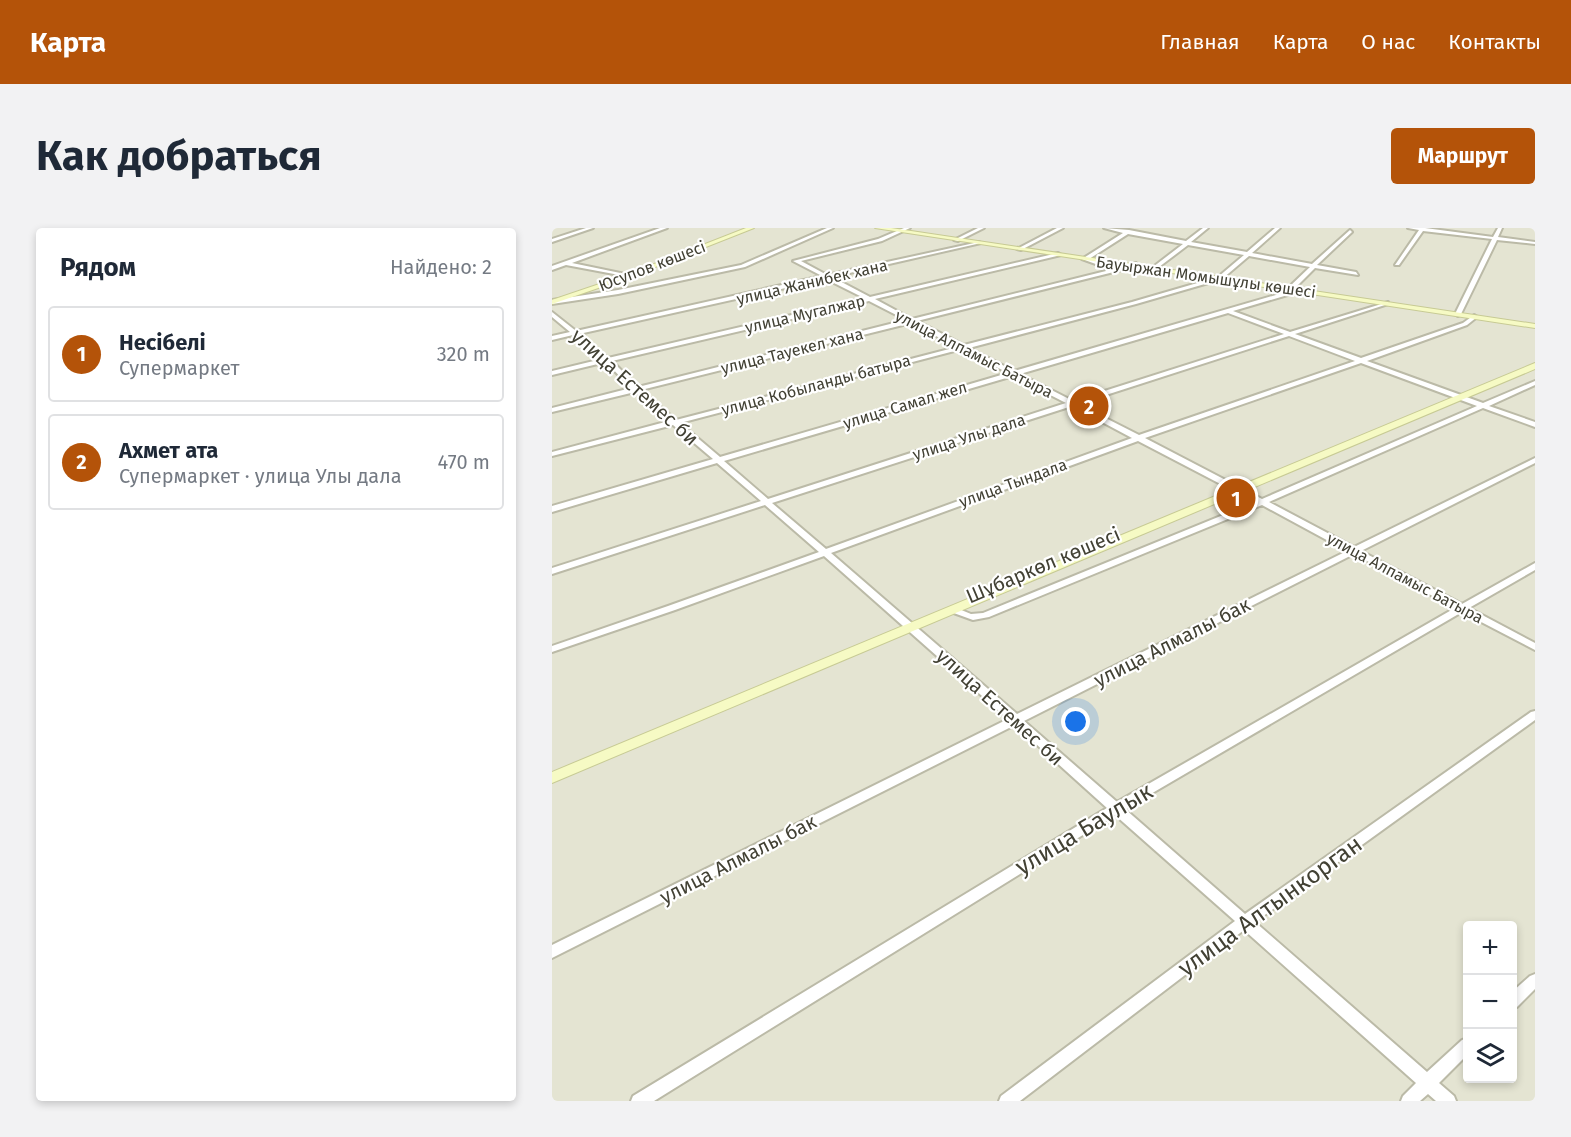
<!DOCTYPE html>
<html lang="ru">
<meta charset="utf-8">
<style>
:root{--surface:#fff;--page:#f2f2f3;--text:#1f2937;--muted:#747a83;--line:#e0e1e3;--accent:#b45309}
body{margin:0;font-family:"Fira Sans",sans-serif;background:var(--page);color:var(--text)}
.controls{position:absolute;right:18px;bottom:18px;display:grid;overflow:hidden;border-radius:6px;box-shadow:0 3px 9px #0003}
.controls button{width:54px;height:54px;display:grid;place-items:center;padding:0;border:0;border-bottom:2px solid var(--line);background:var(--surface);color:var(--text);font:30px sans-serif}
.you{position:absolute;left:524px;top:494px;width:21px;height:21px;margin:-15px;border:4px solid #fff;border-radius:50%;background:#1a73e8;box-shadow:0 0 0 9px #1a73e833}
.badge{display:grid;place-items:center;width:39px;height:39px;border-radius:50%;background:var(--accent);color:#fff;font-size:20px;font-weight:700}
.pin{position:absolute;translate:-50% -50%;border:3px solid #fff;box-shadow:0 2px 6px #0006}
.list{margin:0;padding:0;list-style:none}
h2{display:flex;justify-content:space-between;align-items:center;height:78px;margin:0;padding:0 24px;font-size:26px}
h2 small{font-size:20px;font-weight:400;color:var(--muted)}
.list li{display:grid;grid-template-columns:39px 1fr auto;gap:18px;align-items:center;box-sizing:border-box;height:96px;margin:0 12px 12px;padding:0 12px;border:2px solid var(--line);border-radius:6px}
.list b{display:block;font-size:22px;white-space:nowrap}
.list p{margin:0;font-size:20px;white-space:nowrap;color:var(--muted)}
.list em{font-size:20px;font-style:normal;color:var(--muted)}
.icon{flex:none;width:33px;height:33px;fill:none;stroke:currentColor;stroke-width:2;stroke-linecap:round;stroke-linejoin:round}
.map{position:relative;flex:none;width:983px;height:873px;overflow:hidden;border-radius:6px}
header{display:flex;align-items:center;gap:36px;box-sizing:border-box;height:84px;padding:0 30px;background:var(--accent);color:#fff}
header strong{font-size:28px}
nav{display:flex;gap:33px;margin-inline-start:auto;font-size:21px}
.intro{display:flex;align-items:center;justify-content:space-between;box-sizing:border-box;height:144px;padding:0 36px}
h1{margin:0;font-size:42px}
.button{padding:15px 27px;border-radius:6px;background:var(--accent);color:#fff;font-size:21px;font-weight:700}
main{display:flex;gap:36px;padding:0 36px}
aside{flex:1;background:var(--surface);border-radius:6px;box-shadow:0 3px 9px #0003}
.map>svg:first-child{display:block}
</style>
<header>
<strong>Карта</strong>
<nav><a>Главная</a><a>Карта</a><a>О нас</a><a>Контакты</a></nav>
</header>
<div class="intro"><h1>Как добраться</h1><a class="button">Маршрут</a></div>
<main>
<aside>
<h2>Рядом<small>Найдено: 2</small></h2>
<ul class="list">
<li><span class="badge">1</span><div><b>Несібелі</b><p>Супермаркет</p></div><em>320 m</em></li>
<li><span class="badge">2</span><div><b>Ахмет ата</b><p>Супермаркет · улица Улы дала</p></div><em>470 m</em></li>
</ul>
</aside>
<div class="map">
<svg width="983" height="873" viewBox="0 0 983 873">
<rect width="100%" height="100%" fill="#f0f0e4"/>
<path fill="#e4e4d2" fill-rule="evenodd" d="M 0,0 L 983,0 L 983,873 L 0,873 ZM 915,698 L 960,698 L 960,850 L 915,850 Z"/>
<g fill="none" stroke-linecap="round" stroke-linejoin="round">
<defs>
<g id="street">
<path d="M 34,0 L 41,0 L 0,14 L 0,11 Z"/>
<path d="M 108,0 L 115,0 L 20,35 L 78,47 L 78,49 L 14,37 L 0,42 L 0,38 Z"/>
<path d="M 275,0 L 281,0 L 193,39 L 66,66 L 0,76 L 0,72 L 66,62 L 189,37 Z"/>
<path d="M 352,0 L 358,0 L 330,13 L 249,33 L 275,47 L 427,14 L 429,15 L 280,49 L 318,69 L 506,25 L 509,27 L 323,71 L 360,91 L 554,43 L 552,39 L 530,31 L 571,5 L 552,0 L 577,2 L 634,13 L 651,0 L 656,0 L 639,14 L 695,24 L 723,0 L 728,0 L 700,25 L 760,36 L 798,2 L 800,4 L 765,37 L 804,44 L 806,47 L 763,40 L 741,62 L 739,66 L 681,83 L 738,104 L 836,74 L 836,76 L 743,106 L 809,130 L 911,95 L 922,87 L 925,89 L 915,97 L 815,133 L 931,175 L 983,153 L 983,157 L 937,178 L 983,194 L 983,199 L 931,180 L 717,274 L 802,319 L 983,230 L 983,235 L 809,323 L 910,376 L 983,335 L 983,342 L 917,380 L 983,415 L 983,422 L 910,384 L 573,581 L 693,686 L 979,484 L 983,483 L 983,492 L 703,694 L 875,844 L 910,812 L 915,810 L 915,827 L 887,855 L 902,868 L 904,873 L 884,873 L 876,866 L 868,873 L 849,873 L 851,868 L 864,855 L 692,702 L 468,873 L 447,873 L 449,868 L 683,693 L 563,587 L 102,873 L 79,873 L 81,868 L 555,580 L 463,497 L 0,730 L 0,717 L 456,491 L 272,328 L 123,382 L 0,424 L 0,418 L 116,378 L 267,324 L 213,277 L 0,346 L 0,340 L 209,273 L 165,235 L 0,284 L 0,278 L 161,231 L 121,197 L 0,228 L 0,224 L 117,193 L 83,164 L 0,184 L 0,180 L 79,160 L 54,134 L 0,147 L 0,143 L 50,131 L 21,107 L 0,112 L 0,108 L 18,104 L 0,89 L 0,84 L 24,103 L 270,48 L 241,33 L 326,11 ZM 576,6 L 631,16 L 601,39 L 603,42 L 636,17 L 692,27 L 666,49 L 580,74 L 412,117 L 365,93 L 586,38 L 584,35 L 559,42 L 556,37 L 537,31 ZM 697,28 L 758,39 L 736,60 L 734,64 L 462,143 L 417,120 L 584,76 L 670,51 ZM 274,51 L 312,70 L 56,130 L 27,106 ZM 317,73 L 354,92 L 86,159 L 60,133 ZM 676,85 L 732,106 L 521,173 L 468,146 ZM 359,95 L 405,119 L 124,192 L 89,162 ZM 737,108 L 803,133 L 587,207 L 526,176 ZM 410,121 L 456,145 L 168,229 L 128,195 ZM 809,135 L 925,178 L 710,271 L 593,210 ZM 461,148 L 514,175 L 216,271 L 172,233 ZM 520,178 L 580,210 L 274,321 L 220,275 ZM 586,213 L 703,274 L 431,385 L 419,386 L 402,379 L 397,382 L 399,384 L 421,392 L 437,389 L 710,277 L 795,323 L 465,486 L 279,325 ZM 802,326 L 903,380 L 565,574 L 472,493 Z"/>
<path d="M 426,0 L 432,0 L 406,13 L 402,12 Z"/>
<path d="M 505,0 L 511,0 L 469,22 L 465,21 Z"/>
<path d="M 856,0 L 873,0 L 941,9 L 946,0 L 950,0 L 946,9 L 983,14 L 983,16 L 945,12 L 909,86 L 906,88 L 903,86 L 940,11 L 871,3 L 847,37 L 843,37 L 867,2 Z"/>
<path d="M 983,746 L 983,761 L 965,779 L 960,780 L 960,764 L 978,748 Z"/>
</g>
<g id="secondary">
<path d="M 194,0 L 202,0 L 78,49 L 0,76 L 0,72 L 74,47 Z"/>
<path d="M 323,0 L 339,0 L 983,96 L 983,100 Z"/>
<path d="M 983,135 L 983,141 L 0,555 L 0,544 Z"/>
</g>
</defs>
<use href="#street" stroke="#bbbaa7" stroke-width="4"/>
<use href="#secondary" stroke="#c7ca94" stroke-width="2"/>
<use href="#street" fill="#fff" fill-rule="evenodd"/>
<use href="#secondary" fill="#f6fac4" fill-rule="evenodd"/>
</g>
<g text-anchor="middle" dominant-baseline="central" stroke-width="4.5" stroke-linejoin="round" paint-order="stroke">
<g font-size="16" fill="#424134" stroke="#fff">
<text transform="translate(100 38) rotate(-21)">Юсупов көшесі</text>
<text transform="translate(654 49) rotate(8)">Бауыржан Момышұлы көшесі</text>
<text transform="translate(260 54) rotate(-13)">улица Жанибек хана</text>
<text transform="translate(253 86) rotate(-13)">улица Мугалжар</text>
<text transform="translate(240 123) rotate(-14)">улица Тауекел хана</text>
<text transform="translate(422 126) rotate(27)">улица Алпамыс Батыра</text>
<text transform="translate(264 157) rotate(-15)">улица Кобыланды батыра</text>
<text transform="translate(353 177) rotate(-17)">улица Самал жел</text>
<text transform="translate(417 209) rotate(-18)">улица Улы дала</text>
<text transform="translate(461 255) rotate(-20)">улица Тындала</text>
<text transform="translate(853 350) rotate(28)">улица Алпамыс Батыра</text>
</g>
<g font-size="20" fill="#424134" stroke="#fff">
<text transform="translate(83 159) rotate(42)">улица Естемес би</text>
<text transform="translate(491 337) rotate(-23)">Шұбаркөл көшесі</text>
<text transform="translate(620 414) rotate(-27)">улица Алмалы бак</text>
<text transform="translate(448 479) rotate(42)">улица Естемес би</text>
<text transform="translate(186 631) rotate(-27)">улица Алмалы бак</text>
</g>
<g font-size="24" fill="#424134" stroke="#fff">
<text transform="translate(532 601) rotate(-31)">улица Баулык</text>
<text transform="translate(718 678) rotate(-36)">улица Алтынкорган</text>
</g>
</g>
</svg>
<div class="controls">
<button>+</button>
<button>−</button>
<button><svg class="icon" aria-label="layers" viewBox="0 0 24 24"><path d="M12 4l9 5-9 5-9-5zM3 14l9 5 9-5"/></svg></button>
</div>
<div class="you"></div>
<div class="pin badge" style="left:684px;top:270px">1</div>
<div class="pin badge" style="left:537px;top:178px">2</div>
</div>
</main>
